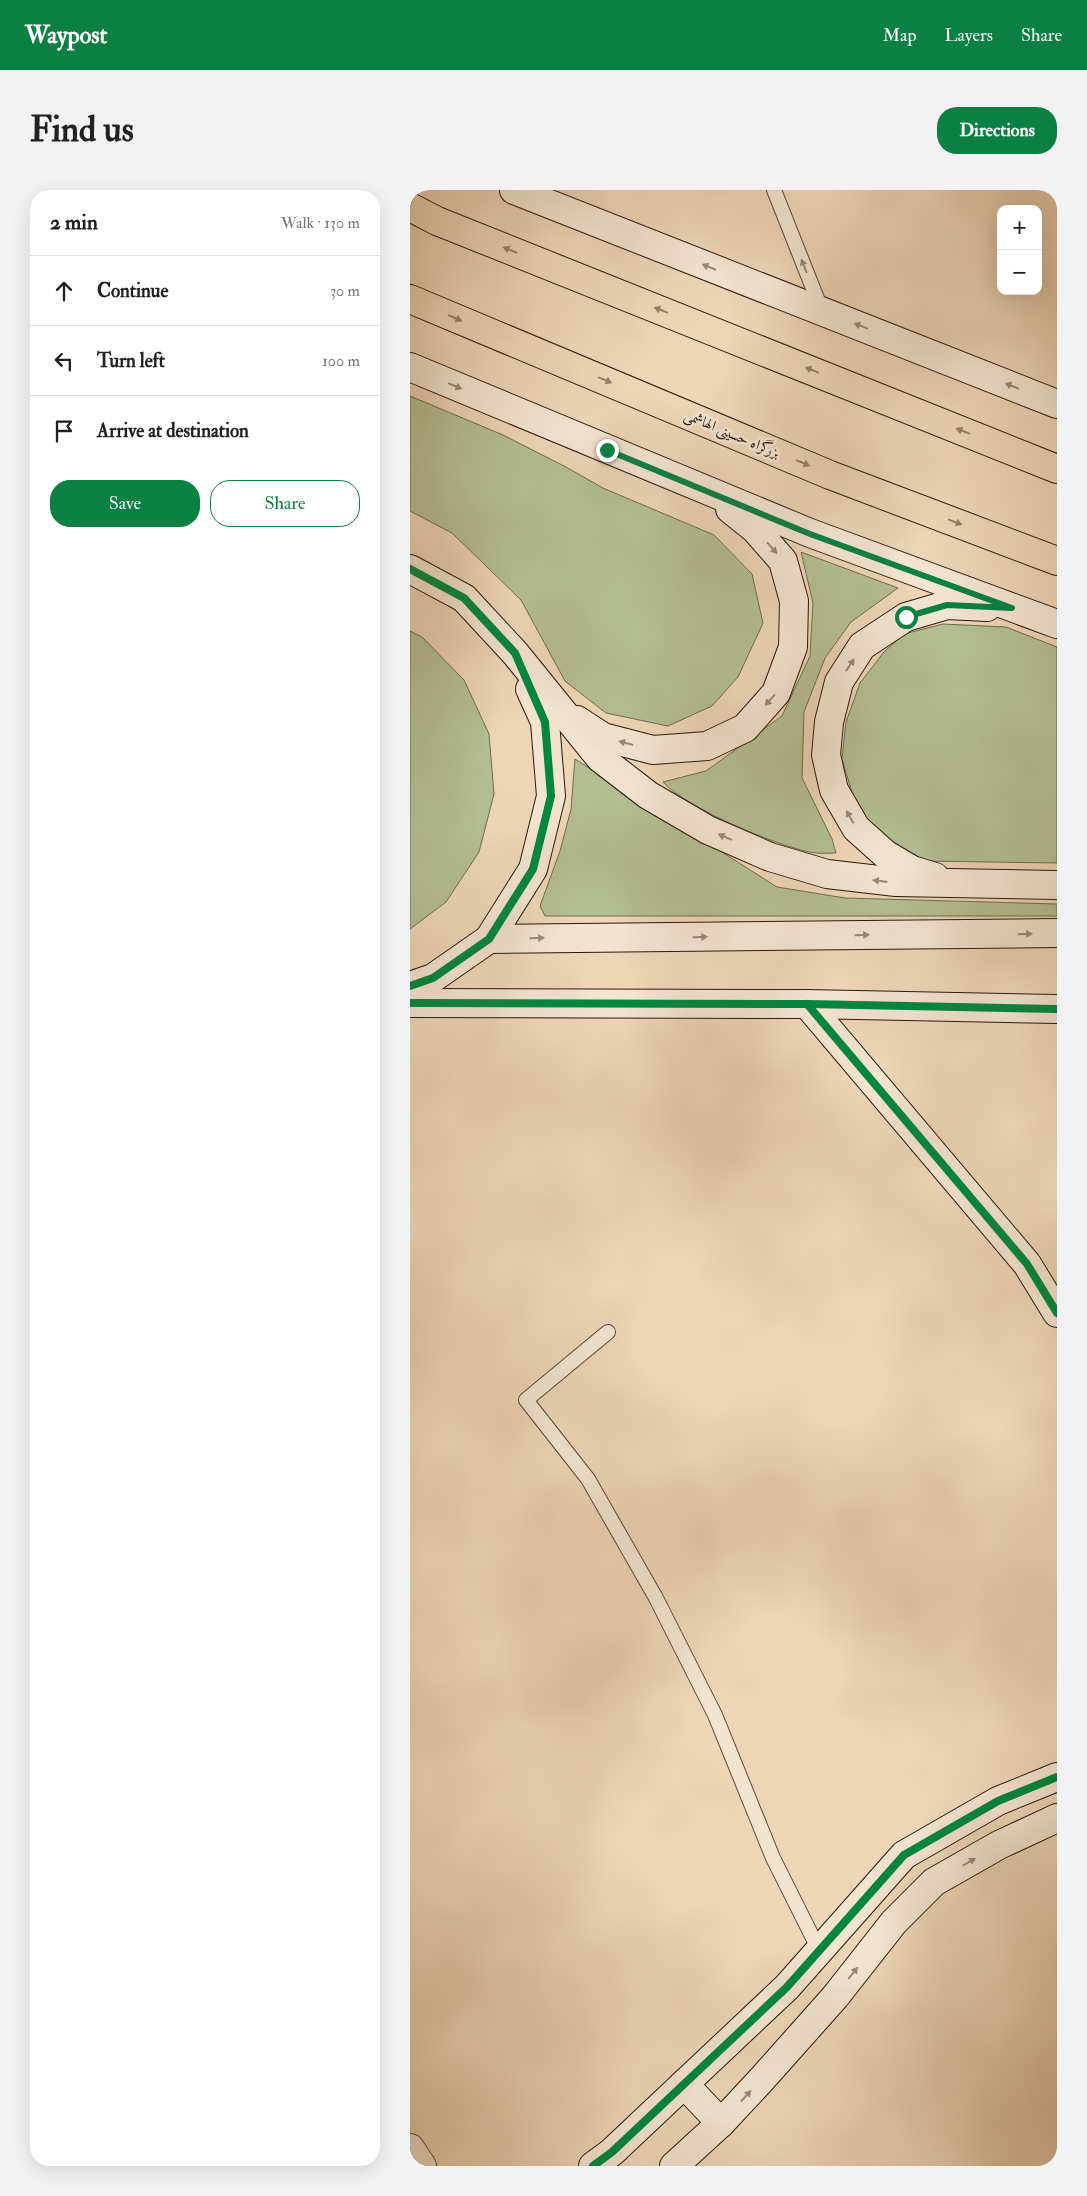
<!DOCTYPE html>
<meta charset="utf-8">
<style>
:root{--surface:#fff;--page:#f2f2f2;--text:#202124;--muted:#757577;--line:#e0e0e0;--accent:#0b8043}
body{margin:0;font-family:"IM FELL Double Pica",Amiri,serif;background:var(--page);color:var(--text)}
.controls{position:absolute;right:15px;top:15px;display:grid;overflow:hidden;border-radius:10px;box-shadow:0 5px 20px #0002}
.controls button{width:45px;height:45px;display:grid;place-items:center;padding:0;border:0;border-bottom:1px solid var(--line);background:var(--surface);color:var(--text);font:25px sans-serif}
.stop{position:absolute;width:15px;height:15px;margin:-11px;border:4px solid #0b8043;border-radius:50%;background:#fff}
.stop.end{background:#0b8043;border-color:#fff;box-shadow:0 1px 5px #0008}
.list{margin:0;padding:0;list-style:none}
h2{display:flex;justify-content:space-between;align-items:center;height:65px;margin:0;padding:0 20px;font-size:21px}
h2 small{font-size:16px;font-weight:400;color:var(--muted)}
.list li{display:grid;grid-template-columns:32px 1fr auto;gap:15px;align-items:center;box-sizing:border-box;height:70px;padding:0 20px;border-top:1px solid var(--line)}
.list b{display:block;font-size:19px;white-space:nowrap}
.list em{font-size:16px;font-style:normal;color:var(--muted)}
.actions{display:flex;gap:10px;padding:15px 20px}
.actions a{flex:1;padding:11px 0;border:1px solid var(--accent);border-radius:20px;text-align:center;font-size:18px;color:var(--accent)}
.actions .main{background:var(--accent);color:#fff}
.icon{flex:none;width:28px;height:28px;fill:none;stroke:currentColor;stroke-width:2;stroke-linecap:round;stroke-linejoin:round}
.map{position:relative;flex:none;width:647px;height:1976px;overflow:hidden;border-radius:20px}
header{display:flex;align-items:center;gap:30px;box-sizing:border-box;height:70px;padding:0 25px;background:var(--accent);color:#fff}
header strong{font-size:24px}
nav{display:flex;gap:28px;margin-inline-start:auto;font-size:18px}
.intro{display:flex;align-items:center;justify-content:space-between;box-sizing:border-box;height:120px;padding:0 30px}
h1{margin:0;font-size:35px}
.button{padding:12px 22px;border-radius:20px;background:var(--accent);color:#fff;font-size:18px;font-weight:700}
main{display:flex;gap:30px;padding:0 30px}
aside{flex:1;background:var(--surface);border-radius:20px;box-shadow:0 5px 20px #0002}
.map>svg:first-child{display:block}
</style>
<header>
<strong>Waypost</strong>
<nav><a>Map</a><a>Layers</a><a>Share</a></nav>
</header>
<div class="intro"><h1>Find us</h1><a class="button">Directions</a></div>
<main>
<aside>
<h2>2 min<small>Walk · 130 m</small></h2>
<ul class="list">
<li><svg class="icon" aria-label="ahead" viewBox="0 0 24 24"><path d="M12 20V5M6 11l6-6 6 6"/></svg><div><b>Continue</b></div><em>30 m</em></li>
<li><svg class="icon" aria-label="left" viewBox="0 0 24 24"><path d="M17 20v-9H6M10 6l-5 5 5 5"/></svg><div><b>Turn left</b></div><em>100 m</em></li>
<li><svg class="icon" aria-label="arrive" viewBox="0 0 24 24"><path d="M6 21V4h12l-3 4 3 4H6"/></svg><div><b>Arrive at destination</b></div></li>
</ul>
<div class="actions"><a class="main">Save</a><a>Share</a></div>
</aside>
<div class="map">
<svg width="647" height="1976" viewBox="0 0 647 1976">
<rect width="100%" height="100%" fill="#edd5b6"/>
<filter id="stains"><feTurbulence type="fractalNoise" baseFrequency=".004" numOctaves="4"/><feColorMatrix values="0 0 0 0 .2 0 0 0 0 .09 0 0 0 0 .02 0 0 0 .5 -.17"/></filter>
<radialGradient id="worn" r=".72"><stop offset=".6" stop-color="#630" stop-opacity="0"/><stop offset="1" stop-color="#630" stop-opacity=".3"/></radialGradient>
<g fill="#b3be92" stroke="#6f6b4e">
<path d="M 0,206 L 93,245 L 156,277 L 193,298 L 304,345 L 342,384 L 353,433 L 328,487 L 302,516 L 258,536 L 196,523 L 155,491 L 111,410 L 42,343 L 0,321 Z"/>
<path d="M 391,362 L 488,398 L 441,432 L 415,468 L 394,522 L 392,588 L 422,649 L 426,663 C 417,663 407,664 399,662 C 363,654 278,619 253,592 L 296,581 L 372,526 L 400,466 L 403,413 Z"/>
<path d="M 533,434 L 596,437 L 647,457 L 647,673 L 510,671 L 476,652 L 446,616 L 432,569 L 436,532 L 450,493 L 474,462 L 494,444 Z"/>
<path d="M 0,441 L 12,447 L 54,490 L 79,544 L 84,604 L 69,662 L 36,712 L 0,739 Z"/>
<path d="M 165,569 L 367,697 L 435,708 L 647,714 L 647,726 L 135,726 L 130,716 L 150,661 L 161,619 Z"/>
</g>
<g fill="none" stroke-linecap="round" stroke-linejoin="round">
<defs>
<g id="lane">
<path d="M 364,0 L 412,121"/>
<path d="M 198,1142 L 116,1210 L 178,1289 L 246,1408 L 305,1525 L 363,1668 L 409,1760"/>
</g>
<path id="street" d="M 0,1958 L 12,1976"/>
<g id="secondary">
<path d="M 104,0 L 647,214"/>
<path d="M 0,177 L 400,343 L 647,434"/>
<path d="M 0,379 L 54,408 L 105,463 L 190,568 L 238,605 L 298,640 L 360,667 L 417,684 L 486,692 L 647,695"/>
<path d="M 167,530 L 193,547 L 243,560 L 297,556 L 335,538 L 366,503 L 383,457 L 384,411 L 373,371 L 345,339 L 320,319"/>
<path d="M 525,687 L 502,680 L 475,664 L 446,638 L 424,600 L 416,565 L 419,532 L 429,492 L 452,456 L 496,427 L 537,415 L 577,417"/>
<path d="M 79,749 L 647,743"/>
<path d="M 0,796 L 23,788 L 79,749 L 123,679 L 141,606 L 135,532 L 120,499"/>
<path d="M 0,813 L 397,814 L 647,819"/>
<path d="M 397,814 L 617,1074 L 647,1123"/>
<path d="M 274,1894 L 311,1933"/>
<path d="M 183,1976 L 202,1962 L 377,1797 L 494,1665 L 588,1611 L 647,1587"/>
<path d="M 264,1976 L 311,1933 L 352,1889 L 425,1807 L 484,1732 L 524,1692 L 589,1655 L 647,1628"/>
</g>
<g id="highway">
<path d="M 0,17 L 27,31 L 647,279"/>
<path d="M 0,109 L 420,285 L 647,371"/>
</g>
</defs>
<use href="#lane" stroke="#5c4735" stroke-width="16"/>
<use href="#street" stroke="#5c4735" stroke-width="30"/>
<use href="#secondary" stroke="#2b180a" stroke-width="30"/>
<use href="#highway" stroke="#2b180a" stroke-width="30"/>
<use href="#lane" stroke="#f3e4d0" stroke-width="14"/>
<use href="#street" stroke="#f3e4d0" stroke-width="28"/>
<use href="#secondary" stroke="#f3e4d0" stroke-width="28"/>
<use href="#highway" stroke="#edd5b6" stroke-width="28"/>
<defs>
<g id="cycleway">
<path d="M 0,379 L 54,408 L 105,463 L 135,532 L 141,606 L 123,679 L 79,749 L 23,788 L 0,796"/>
<path d="M 0,813 L 397,814 L 647,819"/>
<path d="M 397,814 L 617,1074 L 647,1123"/>
<path d="M 183,1976 L 202,1962 L 377,1797 L 494,1665 L 588,1611 L 647,1587"/>
</g>
</defs>
<use href="#cycleway" stroke="#f3e4d0" stroke-width="11"/>
<use href="#cycleway" stroke="#00873e" stroke-width="8"/>
</g>
<defs><path id="oneway-solid" d="M-6-.8H1V-3.2L6.5 0L1 3.2V.8H-6Z" transform="scale(1.25)"/></defs>
<g fill="#968069">
<use href="#oneway-solid" transform="translate(100 60) rotate(-158)"/>
<use href="#oneway-solid" transform="translate(251 120) rotate(-158)"/>
<use href="#oneway-solid" transform="translate(45 128) rotate(23)"/>
<use href="#oneway-solid" transform="translate(402 180) rotate(-158)"/>
<use href="#oneway-solid" transform="translate(195 190) rotate(23)"/>
<use href="#oneway-solid" transform="translate(553 241) rotate(-158)"/>
<use href="#oneway-solid" transform="translate(393 273) rotate(23)"/>
<use href="#oneway-solid" transform="translate(545 332) rotate(21)"/>
</g>
<g fill="#987">
<use href="#oneway-solid" transform="translate(394 76) rotate(-111)"/>
<use href="#oneway-solid" transform="translate(299 77) rotate(-158)"/>
<use href="#oneway-solid" transform="translate(451 136) rotate(-159)"/>
<use href="#oneway-solid" transform="translate(45 196) rotate(23)"/>
<use href="#oneway-solid" transform="translate(602 196) rotate(-158)"/>
<use href="#oneway-solid" transform="translate(362 358) rotate(49)"/>
<use href="#oneway-solid" transform="translate(440 475) rotate(-56)"/>
<use href="#oneway-solid" transform="translate(360 510) rotate(132)"/>
<use href="#oneway-solid" transform="translate(216 553) rotate(-165)"/>
<use href="#oneway-solid" transform="translate(440 627) rotate(-120)"/>
<use href="#oneway-solid" transform="translate(315 647) rotate(-157)"/>
<use href="#oneway-solid" transform="translate(470 691) rotate(-173)"/>
<use href="#oneway-solid" transform="translate(615 744) rotate(-1)"/>
<use href="#oneway-solid" transform="translate(452 745) rotate(-1)"/>
<use href="#oneway-solid" transform="translate(290 747) rotate(-1)"/>
<use href="#oneway-solid" transform="translate(127 748) rotate(-1)"/>
<use href="#oneway-solid" transform="translate(559 1672) rotate(-30)"/>
<use href="#oneway-solid" transform="translate(443 1783) rotate(-51)"/>
<use href="#oneway-solid" transform="translate(336 1906) rotate(-47)"/>
</g>
<g fill="none" stroke-linecap="round" stroke-linejoin="round">
<path stroke="#0b8043" stroke-width="6" d="M 197,260 L 400,344 L 602,418 L 537,415 L 496,427"/>
</g>
<g text-anchor="middle" dominant-baseline="central" stroke-width="5" stroke-linejoin="round" paint-order="stroke">
<g font-size="15" fill="#2b180a" stroke="#f3e4d0">
<text transform="translate(322 244) rotate(23)">بزرگراه حسینی الهاشمی</text>
</g>
</g>
<rect width="100%" height="100%" filter="url(#stains)"/>
<rect width="100%" height="100%" fill="url(#worn)"/>
</svg>
<div class="controls">
<button>+</button>
<button>−</button>
</div>
<div class="stop" style="left:496px;top:427px"></div>
<div class="stop end" style="left:197px;top:260px"></div>
</div>
</main>
